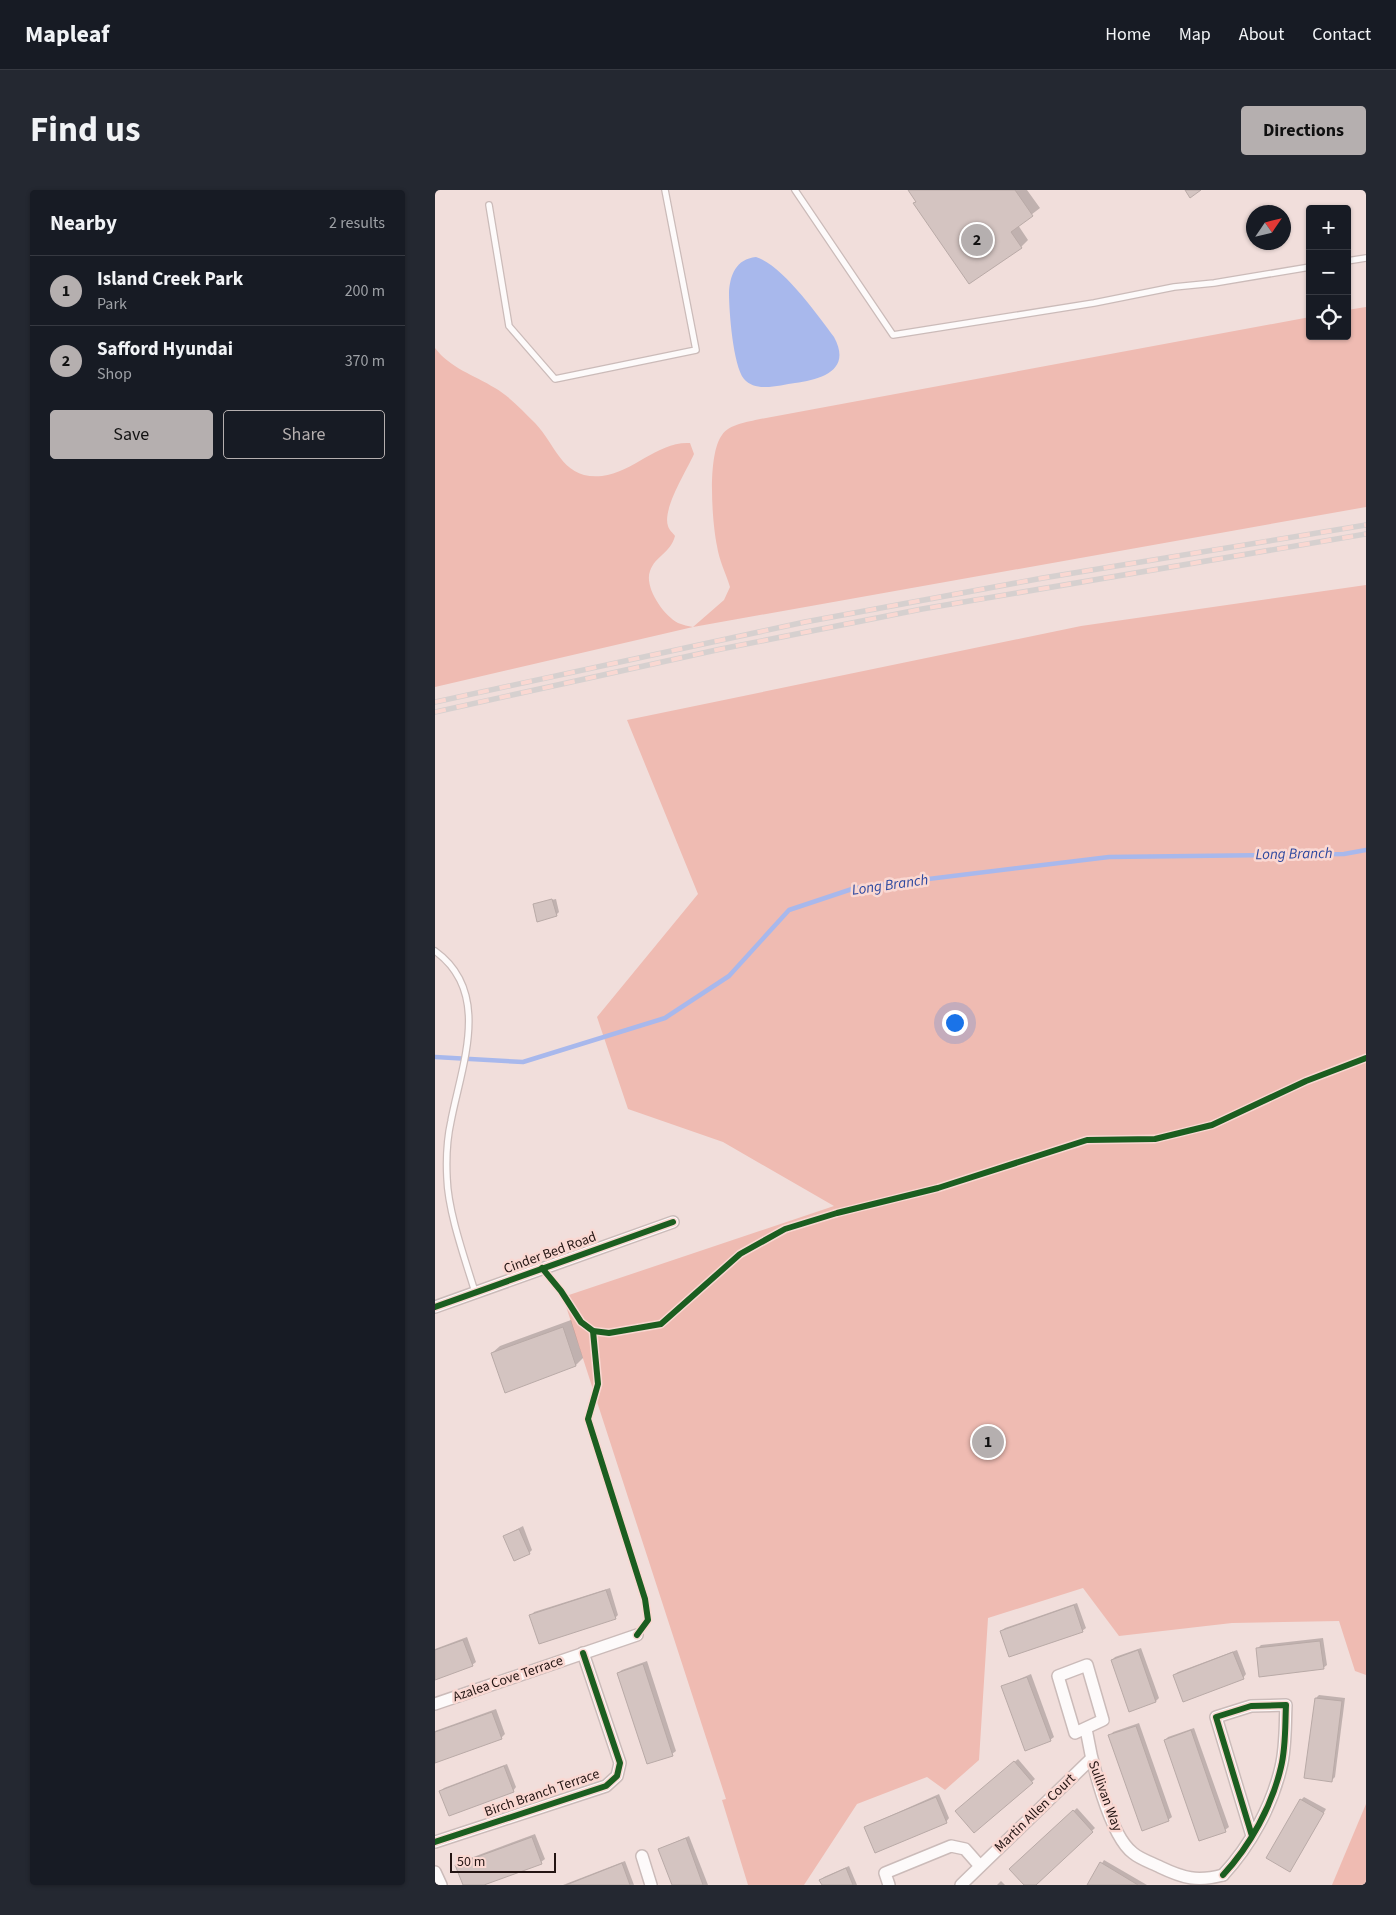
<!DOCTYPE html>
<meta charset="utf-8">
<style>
:root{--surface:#171b24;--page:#242831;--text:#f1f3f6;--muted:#9ea1a6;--line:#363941;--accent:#b5afaf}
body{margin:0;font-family:"Source Sans 3",sans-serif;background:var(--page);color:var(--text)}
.controls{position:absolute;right:15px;top:15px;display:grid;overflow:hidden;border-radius:5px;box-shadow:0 1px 4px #0004}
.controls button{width:45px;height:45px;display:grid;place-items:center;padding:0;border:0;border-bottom:1px solid var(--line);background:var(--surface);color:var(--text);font:25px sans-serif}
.compass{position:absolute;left:811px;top:15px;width:45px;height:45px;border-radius:50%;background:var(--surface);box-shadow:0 1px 4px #0004;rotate:55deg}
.scale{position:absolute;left:15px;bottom:12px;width:106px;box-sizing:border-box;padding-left:5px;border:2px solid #241513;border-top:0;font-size:14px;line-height:18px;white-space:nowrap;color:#241513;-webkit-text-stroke:4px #fad8d2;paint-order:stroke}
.you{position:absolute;left:519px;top:832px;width:18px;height:18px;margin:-12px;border:4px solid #fff;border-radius:50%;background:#1a73e8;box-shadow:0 0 0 8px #1a73e833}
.badge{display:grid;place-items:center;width:32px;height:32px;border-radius:50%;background:var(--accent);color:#111;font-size:16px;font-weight:700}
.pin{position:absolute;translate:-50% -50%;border:2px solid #fff;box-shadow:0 1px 5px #0006}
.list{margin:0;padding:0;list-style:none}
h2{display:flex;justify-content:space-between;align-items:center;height:65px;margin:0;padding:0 20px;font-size:21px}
h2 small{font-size:16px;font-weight:400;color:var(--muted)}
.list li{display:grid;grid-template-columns:32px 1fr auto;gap:15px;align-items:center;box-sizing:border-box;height:70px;padding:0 20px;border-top:1px solid var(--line)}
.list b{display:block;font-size:19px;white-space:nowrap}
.list p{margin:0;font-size:16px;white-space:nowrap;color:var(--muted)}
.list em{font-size:16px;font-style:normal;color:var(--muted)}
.actions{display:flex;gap:10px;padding:15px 20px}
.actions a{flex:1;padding:11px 0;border:1px solid var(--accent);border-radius:5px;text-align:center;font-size:18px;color:var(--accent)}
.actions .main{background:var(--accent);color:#111}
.icon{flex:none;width:28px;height:28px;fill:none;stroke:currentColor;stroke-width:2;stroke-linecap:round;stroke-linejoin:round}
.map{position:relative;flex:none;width:931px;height:1695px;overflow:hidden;border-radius:5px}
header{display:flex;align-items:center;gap:30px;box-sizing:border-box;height:70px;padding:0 25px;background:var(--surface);border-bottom:1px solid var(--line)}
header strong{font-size:24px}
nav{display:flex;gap:28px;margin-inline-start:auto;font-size:18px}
.intro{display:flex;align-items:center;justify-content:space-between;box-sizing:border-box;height:120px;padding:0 30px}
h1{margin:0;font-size:35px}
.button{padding:12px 22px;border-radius:5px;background:var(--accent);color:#111;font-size:18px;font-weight:700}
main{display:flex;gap:30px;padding:0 30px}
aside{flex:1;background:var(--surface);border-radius:5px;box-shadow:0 1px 4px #0004}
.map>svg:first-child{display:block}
</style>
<header>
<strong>Mapleaf</strong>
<nav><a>Home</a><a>Map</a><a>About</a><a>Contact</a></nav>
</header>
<div class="intro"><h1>Find us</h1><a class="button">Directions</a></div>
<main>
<aside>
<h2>Nearby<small>2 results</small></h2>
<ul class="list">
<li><span class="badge">1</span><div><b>Island Creek Park</b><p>Park</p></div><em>200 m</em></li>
<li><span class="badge">2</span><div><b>Safford Hyundai</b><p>Shop</p></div><em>370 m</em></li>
</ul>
<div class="actions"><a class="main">Save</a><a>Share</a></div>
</aside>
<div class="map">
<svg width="931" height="1695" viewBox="0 0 931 1695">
<rect width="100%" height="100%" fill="#f1dedb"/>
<g fill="#efbbb2">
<path d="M 931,117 L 931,317 L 258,437 L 0,497 L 0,158 C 15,178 39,185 60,198 C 74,206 88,221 100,233 C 122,256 127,290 167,286 C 199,282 223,251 255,253 L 259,264 C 252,280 227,319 233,336 C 234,340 238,343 240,346 C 235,364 221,365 215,381 C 209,397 228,425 243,433 C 248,435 253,436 258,437 L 289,410 L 295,397 C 291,384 284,370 282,356 C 277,332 272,265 287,245 C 294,234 313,232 325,229 L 875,127 L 875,146 L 912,146 L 912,120 Z"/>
<path d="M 931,395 L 931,1485 L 920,1481 L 904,1431 L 797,1433 L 684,1446 L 648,1398 L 553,1428 L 544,1570 L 510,1600 L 492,1587 L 422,1614 L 369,1695 L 313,1695 L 287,1610 L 291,1609 L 128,1107 L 399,1016 L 288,952 L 193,919 L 162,827 L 263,704 L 192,530 L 646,436 Z"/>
<path d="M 931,1614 L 931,1695 L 897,1695 Z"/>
</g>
<path fill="#a8b8ec" d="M 321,67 C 347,75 382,124 399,147 C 417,180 387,189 360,193 C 345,195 321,203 309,189 C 298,175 294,121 294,103 C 295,85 301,69 321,67 Z"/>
<g fill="#0003">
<path d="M 474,0 L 592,0 L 605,18 L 583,35 L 593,50 L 586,57 L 482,11 Z"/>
<path d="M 121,709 L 124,722 L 121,725 L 99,714 Z"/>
<path d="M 136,1130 L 148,1168 L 141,1175 L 57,1163 L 65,1156 Z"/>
<path d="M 88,1336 L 97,1360 L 94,1363 L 69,1346 Z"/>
<path d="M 175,1398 L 183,1425 L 180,1428 L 96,1426 L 99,1422 Z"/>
<path d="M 642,1413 L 651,1438 L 647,1441 L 566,1441 L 570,1438 Z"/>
<path d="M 32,1447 L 41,1472 L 37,1475 L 0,1488 L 0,1459 Z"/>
<path d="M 888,1448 L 892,1475 L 888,1478 L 822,1459 L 826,1455 Z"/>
<path d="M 706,1458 L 724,1508 L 721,1511 L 677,1470 L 680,1467 Z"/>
<path d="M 802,1460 L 811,1484 L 808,1488 L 739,1485 L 743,1482 Z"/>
<path d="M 212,1471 L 241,1561 L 237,1564 L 183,1483 L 187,1480 Z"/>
<path d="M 596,1484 L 619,1547 L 615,1550 L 568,1496 Z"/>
<path d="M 884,1505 L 910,1508 L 900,1587 L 896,1591 L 881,1508 Z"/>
<path d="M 61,1519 L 70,1544 L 66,1548 L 0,1571 L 0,1541 Z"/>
<path d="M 704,1533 L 737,1627 L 733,1630 L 675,1546 L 678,1542 Z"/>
<path d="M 759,1538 L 794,1637 L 790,1640 L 765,1649 L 730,1550 L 733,1547 Z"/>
<path d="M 583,1569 L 600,1589 L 539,1642 L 525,1618 Z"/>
<path d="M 72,1574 L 81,1597 L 78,1601 L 6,1601 L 9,1598 Z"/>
<path d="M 504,1604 L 514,1628 L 511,1632 L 430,1637 Z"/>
<path d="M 869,1607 L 891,1619 L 855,1680 L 866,1610 Z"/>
<path d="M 642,1618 L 660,1638 L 599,1695 L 591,1695 L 576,1679 Z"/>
<path d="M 100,1644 L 110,1669 L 106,1672 L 46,1695 L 29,1695 L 22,1675 L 25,1672 Z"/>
<path d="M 254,1646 L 273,1695 L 238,1695 L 225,1659 Z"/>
<path d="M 669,1670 L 712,1695 L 653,1695 Z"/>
<path d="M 190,1671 L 199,1695 L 128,1695 Z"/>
<path d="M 414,1676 L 422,1695 L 388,1695 L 386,1690 L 389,1687 Z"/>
<path d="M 566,1691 L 570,1695 L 562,1695 Z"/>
</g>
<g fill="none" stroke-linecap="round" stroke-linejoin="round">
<path stroke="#a8b8ec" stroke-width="4.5" d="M 0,867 L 88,872 L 230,828 L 294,786 L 354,720 L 420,698 L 674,667 L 909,664 L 931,660"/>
</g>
<g fill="#d4c4c1" stroke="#b9aaa7">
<path d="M 473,0 L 580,0 L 598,26 L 576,42 L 587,58 L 534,94 L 478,13 L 481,12 Z"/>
<path d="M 750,0 L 766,0 L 755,8 Z"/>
<path d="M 117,709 L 122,726 L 102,732 L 98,714 Z"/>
<path d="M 128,1137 L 141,1176 L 70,1203 L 56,1163 Z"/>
<path d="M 84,1339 L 95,1364 L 79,1371 L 68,1346 Z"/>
<path d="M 171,1400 L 181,1429 L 104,1454 L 94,1425 Z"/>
<path d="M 639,1415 L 648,1442 L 574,1467 L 565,1441 Z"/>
<path d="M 28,1450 L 38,1476 L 0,1490 L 0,1460 Z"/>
<path d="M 885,1451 L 889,1479 L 824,1487 L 821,1458 Z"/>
<path d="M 703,1460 L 721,1512 L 694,1522 L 676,1470 Z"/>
<path d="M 798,1462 L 809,1489 L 748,1512 L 738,1485 Z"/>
<path d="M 208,1474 L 238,1566 L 212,1574 L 182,1483 Z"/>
<path d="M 592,1487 L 616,1551 L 590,1561 L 566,1496 Z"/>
<path d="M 880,1508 L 907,1511 L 897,1592 L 869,1588 Z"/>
<path d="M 57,1522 L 67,1549 L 0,1573 L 0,1542 Z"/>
<path d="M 701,1536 L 734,1631 L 707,1641 L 673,1545 Z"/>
<path d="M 756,1540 L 791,1642 L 764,1651 L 729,1550 Z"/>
<path d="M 579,1571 L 598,1593 L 539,1643 L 520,1621 Z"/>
<path d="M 69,1576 L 79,1602 L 14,1626 L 4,1601 Z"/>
<path d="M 501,1607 L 512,1633 L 440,1663 L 429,1637 Z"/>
<path d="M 865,1609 L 889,1623 L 855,1682 L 831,1668 Z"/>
<path d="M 638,1620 L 658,1642 L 601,1695 L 589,1695 L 574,1679 Z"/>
<path d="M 97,1647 L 107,1674 L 49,1695 L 28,1695 L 20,1675 Z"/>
<path d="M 251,1648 L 268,1695 L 237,1695 L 223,1659 Z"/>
<path d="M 665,1672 L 703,1695 L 652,1695 Z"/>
<path d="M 187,1673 L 195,1695 L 131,1695 Z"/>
<path d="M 411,1678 L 418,1695 L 387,1695 L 384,1690 Z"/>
</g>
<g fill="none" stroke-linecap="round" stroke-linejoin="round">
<defs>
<g id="service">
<path d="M 360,0 L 458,145 L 659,113 L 739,97 L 779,93 L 875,77"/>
<path d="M 54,15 L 74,136 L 120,189 L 261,160 L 230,0"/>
<path d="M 912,71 L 931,68"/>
<path d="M 0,761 C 57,802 27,874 16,931 C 12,949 11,969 12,988 C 13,1022 30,1069 40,1102"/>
</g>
<g id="minor">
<path d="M 0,1117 L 238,1032"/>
<path d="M 652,1475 L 668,1530 L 640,1543 L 623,1486 Z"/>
<path d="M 0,1514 L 202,1445"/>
<path d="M 651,1539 C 656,1569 674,1645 698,1663 C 705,1669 717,1673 725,1677 C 748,1688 762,1692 788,1685"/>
<path d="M 0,1652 L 171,1596 L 182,1586 L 185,1573 L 148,1463"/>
<path d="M 207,1666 L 216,1695"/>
<path d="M 0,1682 L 6,1695"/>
<path d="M 788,1685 C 815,1656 837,1616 846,1577 C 851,1557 850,1535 851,1515 L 816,1516 L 781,1527 L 817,1646"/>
<path d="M 454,1695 L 450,1683 L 516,1656 L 530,1659 L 545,1676"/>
<path d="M 526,1695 L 656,1569"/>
</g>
</defs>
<use href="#service" stroke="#cbbbb9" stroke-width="8"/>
<use href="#minor" stroke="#cbbbb9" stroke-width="14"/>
<use href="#service" stroke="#fdfafa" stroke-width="5.5"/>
<use href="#minor" stroke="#fdfafa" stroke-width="11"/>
<defs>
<g id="rail">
<path d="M 0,512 L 370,432 L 608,388 L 931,335"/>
<path d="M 0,522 L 286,459 L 487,419 L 931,344"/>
</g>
</defs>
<use href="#rail" stroke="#d6d0cf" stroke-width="5.5"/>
<use href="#rail" stroke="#fad8d2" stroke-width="4" stroke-dasharray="11" stroke-linecap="butt"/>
<defs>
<g id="cycleway">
<path d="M 107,1078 L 126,1101 L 146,1132 L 158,1141 L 174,1143 L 226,1134 L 305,1064 L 350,1039 L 402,1023 L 503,998 L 652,950 L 720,949 L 777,935 L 871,891 L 931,868"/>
<path d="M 0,1117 L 238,1032"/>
<path d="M 158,1141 L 163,1194 L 153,1229 L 210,1409 L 213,1430 L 202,1445"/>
<path d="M 0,1652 L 171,1596 L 182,1586 L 185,1573 L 148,1463"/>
<path d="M 788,1685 C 815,1656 837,1616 846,1577 C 851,1557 850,1535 851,1515 L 816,1516 L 781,1527 L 817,1646"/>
</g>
</defs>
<use href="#cycleway" stroke="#fad8d2" stroke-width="9"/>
<use href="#cycleway" stroke="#1b5e20" stroke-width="6"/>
</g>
<g text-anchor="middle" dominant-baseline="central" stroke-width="5" stroke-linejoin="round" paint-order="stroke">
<g font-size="14" fill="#241513" stroke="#fad8d2">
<text transform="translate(115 1063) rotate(-20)">Cinder Bed Road</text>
<text transform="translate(73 1489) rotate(-19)">Azalea Cove Terrace</text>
<text transform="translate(107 1603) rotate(-19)">Birch Branch Terrace</text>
<text transform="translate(670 1606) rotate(70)">Sullivan Way</text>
<text transform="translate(600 1623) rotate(-44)">Martin Allen Court</text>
</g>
<g font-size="15" font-style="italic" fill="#2d489f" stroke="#fad8d2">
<text transform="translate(859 664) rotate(-1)">Long Branch</text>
<text transform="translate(455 695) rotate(-8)">Long Branch</text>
</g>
</g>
</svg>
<div class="controls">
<button>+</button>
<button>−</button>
<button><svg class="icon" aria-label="locate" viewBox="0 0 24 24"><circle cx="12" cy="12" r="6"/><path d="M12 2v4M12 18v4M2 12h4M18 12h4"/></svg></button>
</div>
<svg class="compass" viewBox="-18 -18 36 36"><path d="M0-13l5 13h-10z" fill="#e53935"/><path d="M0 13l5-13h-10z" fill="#9ea1a6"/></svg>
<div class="scale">50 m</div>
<div class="you"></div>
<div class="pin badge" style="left:553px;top:1252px">1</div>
<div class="pin badge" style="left:542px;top:50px">2</div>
</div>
</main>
